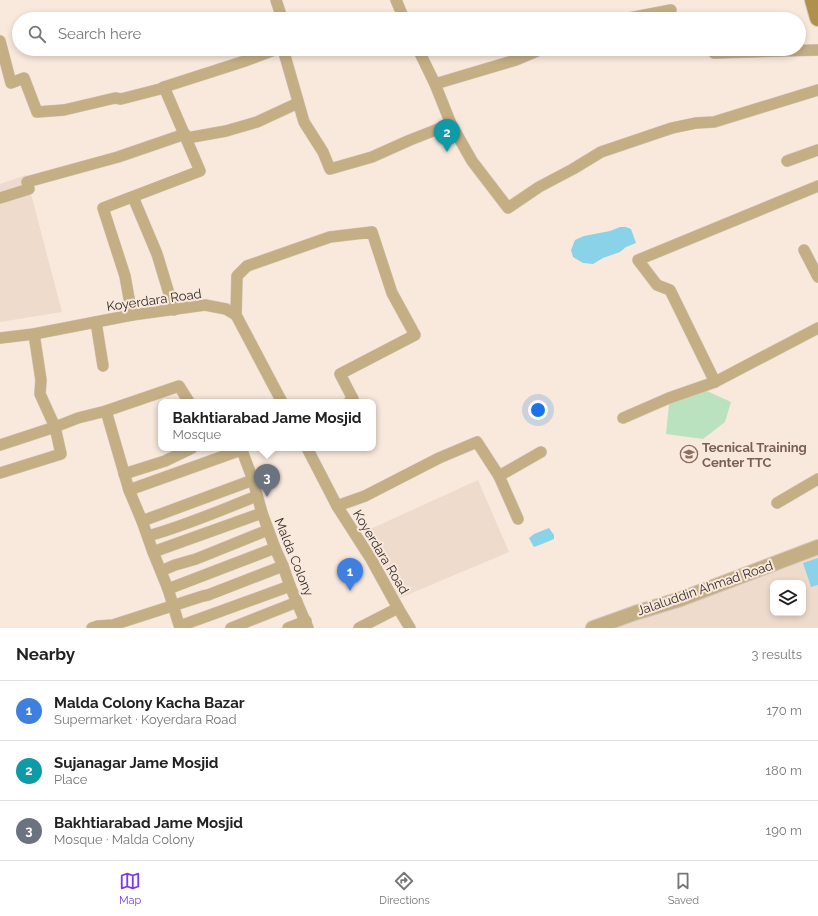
<!DOCTYPE html>
<meta charset="utf-8">
<style>
:root{--surface:#fff;--page:#f6f6f6;--text:#222;--muted:#767676;--line:#e0e0e0;--accent:#7c3aed}
body{margin:0;font-family:Raleway,sans-serif;background:var(--page);color:var(--text)}
.controls{position:absolute;right:12px;bottom:12px;display:grid;overflow:hidden;border-radius:8px;box-shadow:0 2px 6px #0003}
.controls button{width:36px;height:36px;display:grid;place-items:center;padding:0;border:0;border-bottom:1px solid var(--line);background:var(--surface);color:var(--text);font:20px sans-serif}
.you{position:absolute;left:538px;top:410px;width:14px;height:14px;margin:-10px;border:3px solid #fff;border-radius:50%;background:#1a73e8;box-shadow:0 0 0 6px #1a73e833}
.badge{display:grid;place-items:center;width:26px;height:26px;border-radius:50%;background:var(--accent);color:#fff;font-size:13px;font-weight:700}
.pin{position:absolute;translate:-50% -33px;filter:drop-shadow(0 1px 2px #0008)}
.pin::after{content:'';position:absolute;top:21px;width:14px;height:12px;background:inherit;clip-path:polygon(0 0,100% 0,50% 100%)}
.popup{position:absolute;left:158px;top:399px;width:218px;height:52px;box-sizing:border-box;display:grid;place-content:center;border-radius:8px;background:var(--surface);filter:drop-shadow(0 1px 3px #0005);font-size:13px;white-space:nowrap;color:var(--muted)}
.popup b{font-size:15px;color:var(--text)}
.popup::after{content:'';position:absolute;left:50%;top:100%;margin-left:-8px;border:8px solid transparent;border-top-color:var(--surface)}
.list{margin:0;padding:0;list-style:none}
h2{display:flex;justify-content:space-between;align-items:center;height:52px;margin:0;padding:0 16px;font-size:17px}
h2 small{font-size:13px;font-weight:400;color:var(--muted)}
.list li{display:grid;grid-template-columns:26px 1fr auto;gap:12px;align-items:center;box-sizing:border-box;height:60px;padding:0 16px;border-top:1px solid var(--line)}
.list b{display:block;font-size:15px;white-space:nowrap}
.list p{margin:0;font-size:13px;white-space:nowrap;color:var(--muted)}
.list em{font-size:13px;font-style:normal;color:var(--muted)}
.icon{flex:none;width:22px;height:22px;fill:none;stroke:currentColor;stroke-width:2;stroke-linecap:round;stroke-linejoin:round}
.map{position:relative;flex:none;width:818px;height:628px;overflow:hidden}
.search{position:absolute;background:var(--surface);box-shadow:0 2px 6px #0003;left:12px;right:12px;top:12px;height:44px;display:flex;align-items:center;gap:10px;box-sizing:border-box;padding:0 14px;border-radius:22px;color:var(--muted);font-size:15px}
.sheet{height:232px;background:var(--surface)}
nav{display:flex;justify-content:space-around;align-items:center;box-sizing:border-box;height:56px;border-top:1px solid var(--line);background:var(--surface);font-size:11px;color:var(--muted)}
nav a{display:grid;justify-items:center;gap:2px}
nav .on{color:var(--accent)}
.map>svg:first-child{display:block}
</style>
<div class="map">
<svg width="818" height="628" viewBox="0 0 818 628">
<rect width="100%" height="100%" fill="#f9e9dd"/>
<g fill="#eedbcc" fill-rule="evenodd">
<path d="M 26,175 L 62,312 L 0,322 L 0,184 Z"/>
<path d="M 478,480 L 509,552 L 400,598 L 366,531 Z"/>
<path d="M 818,545 L 818,628 L 589,628 ZM 773,583 L 803,583 L 803,613 L 773,613 Z"/>
</g>
<path fill="#bbe2be" d="M 707,391 L 731,402 L 725,422 L 703,439 L 666,434 L 669,404 L 687,395 Z"/>
<g fill="#8ad2e8">
<path d="M 620,227 L 626,227 L 631,229 L 636,243 L 626,247 L 620,252 L 603,258 L 593,264 L 583,263 L 573,257 L 571,250 L 575,240 L 584,236 L 610,231 Z"/>
<path d="M 549,528 L 554,535 L 554,539 L 542,544 L 534,547 L 531,542 L 529,538 L 534,534 Z"/>
<path d="M 818,558 L 818,585 L 811,587 L 803,563 Z"/>
</g>
<g fill="none" stroke-linecap="round" stroke-linejoin="round">
<defs>
<g id="minor">
<path d="M 276,0 L 280,12 L 281,19"/>
<path d="M 396,0 L 404,19"/>
<path d="M 624,19 L 671,10"/>
<path d="M 0,41 L 11,83 L 24,78 L 37,112 L 64,110 L 115,98 L 121,99 L 160,89 L 164,87 L 245,61 L 277,49"/>
<path d="M 283,49 L 304,122 L 323,152 L 330,169 L 372,157 L 410,140 L 451,124 L 472,161 L 508,208 L 539,187 L 573,169 L 601,152 L 672,128 L 696,123 L 714,122 L 818,90"/>
<path d="M 418,49 L 435,84 L 451,124"/>
<path d="M 714,53 L 818,50"/>
<path d="M 435,84 L 516,60 L 542,49"/>
<path d="M 187,138 L 226,131 L 257,122 L 298,103"/>
<path d="M 787,161 L 818,150"/>
<path d="M 133,197 L 157,254 L 174,310"/>
<path d="M 0,198 L 29,189 L 27,182 L 118,157 L 185,134"/>
<path d="M 804,250 L 818,277"/>
<path d="M 132,315 L 125,276 L 103,208 L 200,171 L 164,87"/>
<path d="M 236,315 L 237,276 L 247,266 L 330,237 L 372,232 L 392,293 L 415,335 L 340,374 L 353,399 L 349,402"/>
<path d="M 96,322 L 103,366"/>
<path d="M 0,338 L 34,334 L 132,315 L 205,305 L 226,309 L 236,315 L 282,402"/>
<path d="M 715,382 L 670,290 L 657,285 L 638,260 L 818,186"/>
<path d="M 106,411 L 129,490 L 142,521 L 153,552 L 168,589 L 180,628"/>
<path d="M 623,418 L 669,398 L 715,382 L 818,328"/>
<path d="M 0,445 L 55,427 L 40,394 L 41,380 L 34,334"/>
<path d="M 241,448 L 253,480 L 262,513 L 275,548 L 283,566 L 290,586 L 308,628"/>
<path d="M 307,448 L 337,506 L 371,559 L 398,608 L 410,628"/>
<path d="M 0,473 L 61,454 L 55,427 L 78,418 L 106,411 L 179,386 L 189,402"/>
<path d="M 124,474 L 165,461 L 192,448"/>
<path d="M 499,476 L 541,452"/>
<path d="M 129,490 L 241,450"/>
<path d="M 777,503 L 818,479"/>
<path d="M 337,506 L 365,496 L 439,458 L 477,442 L 499,476 L 518,519"/>
<path d="M 142,521 L 253,480"/>
<path d="M 148,536 C 185,526 221,510 257,496"/>
<path d="M 153,552 L 262,513"/>
<path d="M 161,571 L 175,565 L 196,559 L 268,530"/>
<path d="M 168,589 L 275,548"/>
<path d="M 180,626 L 290,586"/>
<path d="M 92,628 L 98,626 L 113,625 L 203,596 L 208,595 L 283,566"/>
<path d="M 231,628 L 297,602"/>
<path d="M 288,628 L 306,621"/>
<path d="M 359,628 L 398,608"/>
</g>
<path id="tertiary" d="M 593,628 L 635,613 L 681,599 L 818,547"/>
<path id="secondary" d="M 813,0 L 818,18"/>
</defs>
<use href="#minor" stroke="#d5c7bc" stroke-width="12"/>
<use href="#tertiary" stroke="#d5c7bc" stroke-width="16"/>
<use href="#secondary" stroke="#d5c7bc" stroke-width="18"/>
<use href="#minor" stroke="#c4af85" stroke-width="11"/>
<use href="#tertiary" stroke="#c4af85" stroke-width="14"/>
<use href="#secondary" stroke="#af914d" stroke-width="16"/>
</g>
<defs>
<symbol id="university-ring" viewBox="-11 -11 22 22"><circle r="9.5" fill="#f9e9dd" stroke="#8d6e63" stroke-width="1.5"/><path d="M0-5L7-2L0 1L-7-2ZM-4 1L0 2.5L4 1V4Q0 6-4 4Z" fill="#8d6e63"/></symbol>
</defs>
<g fill-rule="evenodd">
<use href="#university-ring" x="679" y="444" width="20" height="20"/>
</g>
<g text-anchor="middle" dominant-baseline="central" stroke-width="4" stroke-linejoin="round" paint-order="stroke">
<g font-size="13" fill="#312b27" stroke="#f9e9dd">
<text transform="translate(154 300) rotate(-8)">Koyerdara Road</text>
<text transform="translate(381 552) rotate(59)">Koyerdara Road</text>
<text transform="translate(294 557) rotate(68)">Malda Colony</text>
<text transform="translate(705 588) rotate(-19)">Jalaluddin Ahmad Road</text>
</g>
<g font-size="13" font-weight="bold" fill="#785e54" stroke="#f9e9dd" text-anchor="start">
<text x="702" y="447">Tecnical Training<tspan x="702" dy="15">Center TTC</tspan></text>
</g>
</g>
</svg>
<div class="controls">
<button><svg class="icon" aria-label="layers" viewBox="0 0 24 24"><path d="M12 4l9 5-9 5-9-5zM3 14l9 5 9-5"/></svg></button>
</div>
<div class="you"></div>
<div class="pin badge" style="left:350px;top:591px;background:#3f7fe0">1</div>
<div class="pin badge" style="left:447px;top:152px;background:#0f9aa8">2</div>
<div class="pin badge" style="left:267px;top:497px;background:#6b7280">3</div>
<div class="popup"><b>Bakhtiarabad Jame Mosjid</b>Mosque</div>
<div class="search"><svg class="icon" aria-label="search" viewBox="0 0 24 24"><circle cx="10" cy="10" r="6"/><path d="M15 15l6 6"/></svg>Search here</div>
</div>
<section class="sheet">
<h2>Nearby<small>3 results</small></h2>
<ul class="list">
<li><span class="badge" style="background:#3f7fe0">1</span><div><b>Malda Colony Kacha Bazar</b><p>Supermarket · Koyerdara Road</p></div><em>170 m</em></li>
<li><span class="badge" style="background:#0f9aa8">2</span><div><b>Sujanagar Jame Mosjid</b><p>Place</p></div><em>180 m</em></li>
<li><span class="badge" style="background:#6b7280">3</span><div><b>Bakhtiarabad Jame Mosjid</b><p>Mosque · Malda Colony</p></div><em>190 m</em></li>
</ul>
</section>
<nav>
<a class="on"><svg class="icon" aria-label="map" viewBox="0 0 24 24"><path d="M3 6l6-2 6 2 6-2v14l-6 2-6-2-6 2zM9 4v14M15 6v14"/></svg>Map</a>
<a><svg class="icon" aria-label="directions" viewBox="0 0 24 24"><path d="M12 3l9 9-9 9-9-9zM9 14v-3h6M13 9l2 2-2 2"/></svg>Directions</a>
<a><svg class="icon" aria-label="saved" viewBox="0 0 24 24"><path d="M7 4h10v16l-5-4-5 4z"/></svg>Saved</a>
</nav>
